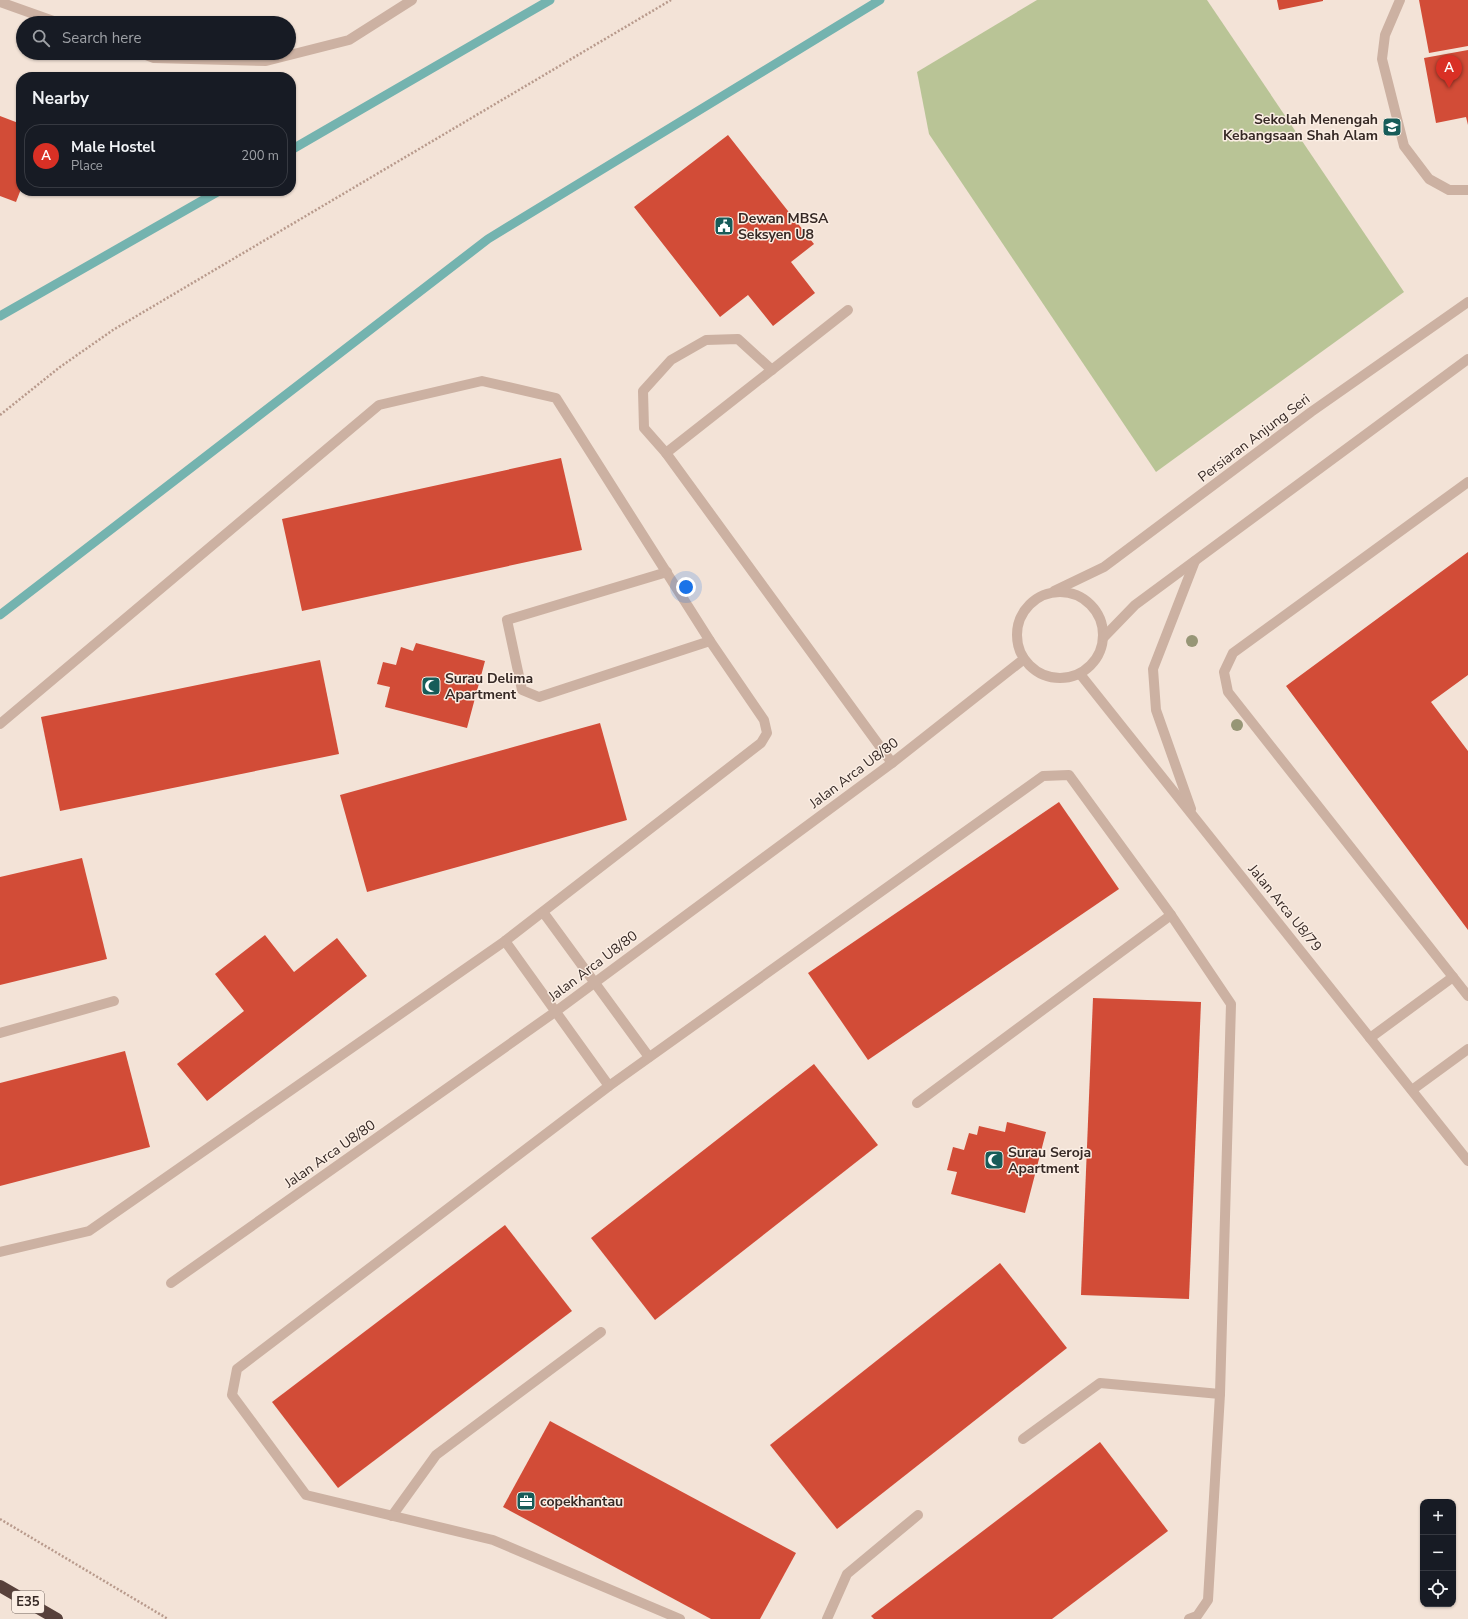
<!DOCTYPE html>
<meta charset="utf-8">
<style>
:root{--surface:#171b24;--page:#242831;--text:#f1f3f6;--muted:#9ea1a6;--line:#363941;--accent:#d93025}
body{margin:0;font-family:"Nunito Sans",sans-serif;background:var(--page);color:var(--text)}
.controls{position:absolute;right:12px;bottom:12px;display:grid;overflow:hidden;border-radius:8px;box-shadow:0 1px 3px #0004}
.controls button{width:36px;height:36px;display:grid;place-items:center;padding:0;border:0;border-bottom:1px solid var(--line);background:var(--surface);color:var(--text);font:20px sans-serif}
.you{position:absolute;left:686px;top:587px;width:14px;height:14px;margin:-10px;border:3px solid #fff;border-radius:50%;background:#1a73e8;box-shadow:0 0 0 6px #1a73e833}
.badge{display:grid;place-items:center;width:26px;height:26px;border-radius:50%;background:var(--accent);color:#fff;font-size:13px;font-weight:700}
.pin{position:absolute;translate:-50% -33px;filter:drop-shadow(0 1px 2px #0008)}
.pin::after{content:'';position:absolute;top:21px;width:14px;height:12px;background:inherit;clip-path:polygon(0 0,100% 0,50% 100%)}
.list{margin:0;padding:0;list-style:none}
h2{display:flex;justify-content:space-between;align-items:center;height:52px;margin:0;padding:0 16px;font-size:17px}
h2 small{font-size:13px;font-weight:400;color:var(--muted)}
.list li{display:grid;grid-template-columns:26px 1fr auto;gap:12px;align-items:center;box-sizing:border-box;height:64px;margin:0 8px 8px;padding:0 8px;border:1px solid var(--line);border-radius:16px}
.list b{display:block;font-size:15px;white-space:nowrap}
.list p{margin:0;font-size:13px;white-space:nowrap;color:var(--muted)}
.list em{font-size:13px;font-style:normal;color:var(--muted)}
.icon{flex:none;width:22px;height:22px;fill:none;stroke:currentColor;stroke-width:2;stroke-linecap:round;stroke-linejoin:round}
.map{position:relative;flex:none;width:1468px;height:1619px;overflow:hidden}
.search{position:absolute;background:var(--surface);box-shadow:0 1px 3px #0004;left:16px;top:16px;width:280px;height:44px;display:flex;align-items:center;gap:10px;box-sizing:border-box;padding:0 14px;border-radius:22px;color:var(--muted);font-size:15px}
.panel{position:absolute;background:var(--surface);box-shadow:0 1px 3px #0004;left:16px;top:72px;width:280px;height:124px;border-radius:16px}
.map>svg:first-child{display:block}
</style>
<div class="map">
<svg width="1468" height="1619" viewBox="0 0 1468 1619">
<rect width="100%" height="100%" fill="#f3e3d7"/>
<path fill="#b9c496" d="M 1037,0 L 1207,0 L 1404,292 L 1156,472 L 929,134 L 917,72 Z"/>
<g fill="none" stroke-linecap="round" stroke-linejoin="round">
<g stroke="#74b3af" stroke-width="9">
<path d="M 291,150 L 550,0"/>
<path d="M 0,316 L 219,191"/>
<path d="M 0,615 L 488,239 L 880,0"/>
</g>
</g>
<g fill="#d24c37">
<path d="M 1277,0 L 1323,0 L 1323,1 L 1279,10 Z"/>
<path d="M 1419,0 L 1468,0 L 1468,46 L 1429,53 Z"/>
<path d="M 1468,50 L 1468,125 L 1466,117 L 1436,123 L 1424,58 Z"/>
<path d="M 0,116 L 21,124 L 21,189 L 16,202 L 0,196 Z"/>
<path d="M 728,135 L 814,244 L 791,262 L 815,293 L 773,326 L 748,295 L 720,317 L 634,207 Z"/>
<path d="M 561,458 L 582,550 L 302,611 L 282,519 Z"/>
<path d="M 1468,552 L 1468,675 L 1431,702 L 1468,751 L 1468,930 L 1286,686 Z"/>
<path d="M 416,643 L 485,661 L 467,728 L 385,707 L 390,687 L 377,684 L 383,662 L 396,665 L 401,647 L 413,651 Z"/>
<path d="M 320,660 L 339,754 L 60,811 L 41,717 Z"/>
<path d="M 600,723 L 627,820 L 367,892 L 340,795 Z"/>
<path d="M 1059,802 L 1119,889 L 868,1060 L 808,973 Z"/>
<path d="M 82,858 L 107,959 L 0,985 L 0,877 Z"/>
<path d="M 265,935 L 294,972 L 337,938 L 367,976 L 207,1101 L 177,1064 L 244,1011 L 215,974 Z"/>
<path d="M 1093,998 L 1201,1002 L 1189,1299 L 1081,1295 Z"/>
<path d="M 125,1051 L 150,1147 L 0,1186 L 0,1083 Z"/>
<path d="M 814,1064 L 878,1145 L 655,1320 L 591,1238 Z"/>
<path d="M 1007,1122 L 1046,1132 L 1025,1213 L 951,1194 L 957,1172 L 947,1170 L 953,1147 L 964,1150 L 969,1133 L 977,1135 L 979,1126 L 1005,1132 Z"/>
<path d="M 505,1225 L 572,1311 L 338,1488 L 272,1402 Z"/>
<path d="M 1000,1263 L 1067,1348 L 837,1529 L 770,1445 Z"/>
<path d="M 550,1421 L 796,1553 L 760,1619 L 711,1619 L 503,1507 Z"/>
<path d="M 1100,1442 L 1168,1531 L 1052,1619 L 874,1619 L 871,1616 Z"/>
</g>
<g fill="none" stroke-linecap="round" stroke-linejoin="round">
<g stroke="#b89a8c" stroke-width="2.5" stroke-dasharray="2 2" stroke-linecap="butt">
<path d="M 0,415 L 60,367 L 113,330 L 671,0"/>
<path d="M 0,1519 L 168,1619"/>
</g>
<g stroke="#ccb1a2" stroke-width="10">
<path d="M 1400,0 L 1385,35 L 1382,59 L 1404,146 L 1429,179 L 1449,190 L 1468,190"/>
<path d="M 0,2 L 59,23"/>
<path d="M 141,53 L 154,58 L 266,61 L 349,40 L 412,0"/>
<path d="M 848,310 L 666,453 L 892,763"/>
<path d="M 666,453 L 644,428 L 643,391 L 671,360 L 706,340 L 738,339 L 772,370"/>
<path d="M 1468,482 L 1233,653 L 1224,672 L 1228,692 L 1468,996"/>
<path d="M 667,572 L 507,620 L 522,690 L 539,697 L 710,641"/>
<path d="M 1054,591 L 1104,567 L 1311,412 L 1468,302"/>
<circle cx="1060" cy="635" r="43"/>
<path d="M 1104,637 L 1135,605 L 1468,359"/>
<path d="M 1080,674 L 1468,1161"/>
<path d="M 0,724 L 379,405 L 482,381 L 556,398 L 710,641 L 764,720 L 767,733 L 761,743 L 505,941 L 89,1231 L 0,1252"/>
<path d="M 1191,809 L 1156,710 L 1153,669 L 1195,561"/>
<path d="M 543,912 L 649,1057"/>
<path d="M 505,941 L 609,1086"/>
<path d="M 0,1033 L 114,1001"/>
<path d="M 1370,1038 L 1453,977"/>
<path d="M 1412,1090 L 1468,1049"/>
<path d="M 917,1103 L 1171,915"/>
<path d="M 171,1283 L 555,1012 L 892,763 L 1024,659"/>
<path d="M 1023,1439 L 1100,1383 L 1220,1394"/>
<path d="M 392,1516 L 436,1455 L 601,1332"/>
<path d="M 680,1619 L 493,1540 L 306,1495 L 232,1395 L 237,1369 L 609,1086 L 1043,776 L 1069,775 L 1171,915 L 1231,1004 L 1220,1394 L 1208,1600 L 1197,1616 L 1189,1619"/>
<path d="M 827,1619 L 847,1574 L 918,1515"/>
</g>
<path stroke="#58413b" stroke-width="12" d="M 0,1586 L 57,1619"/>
</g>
<g fill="#979676">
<circle cx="1192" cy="641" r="6"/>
<circle cx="1237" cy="725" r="6"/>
</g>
<defs>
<symbol id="school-square" viewBox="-11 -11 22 22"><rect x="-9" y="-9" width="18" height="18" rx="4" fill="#175c59" stroke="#fbeee4"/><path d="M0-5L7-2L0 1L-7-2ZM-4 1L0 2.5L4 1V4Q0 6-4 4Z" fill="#fff"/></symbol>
<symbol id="civic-square" viewBox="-11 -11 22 22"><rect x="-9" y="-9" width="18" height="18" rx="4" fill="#175c59" stroke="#fbeee4"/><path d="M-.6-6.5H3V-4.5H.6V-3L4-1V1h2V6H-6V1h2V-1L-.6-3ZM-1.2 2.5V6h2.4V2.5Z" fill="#fff"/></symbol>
<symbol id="mosque-square" viewBox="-11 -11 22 22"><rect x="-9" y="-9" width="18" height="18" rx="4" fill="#175c59" stroke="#fbeee4"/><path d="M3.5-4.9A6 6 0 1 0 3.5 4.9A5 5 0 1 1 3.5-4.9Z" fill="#fff"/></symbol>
<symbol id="office-square" viewBox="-11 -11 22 22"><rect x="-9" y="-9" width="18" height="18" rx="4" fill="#175c59" stroke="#fbeee4"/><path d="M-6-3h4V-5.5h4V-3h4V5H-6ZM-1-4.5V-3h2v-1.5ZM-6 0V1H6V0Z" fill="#fff"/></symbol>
</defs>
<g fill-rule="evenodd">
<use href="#school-square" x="1381" y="116" width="22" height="22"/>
<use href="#civic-square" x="713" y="215" width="22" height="22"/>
<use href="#mosque-square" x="420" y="675" width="22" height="22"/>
<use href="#mosque-square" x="983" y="1149" width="22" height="22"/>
<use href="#office-square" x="515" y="1490" width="22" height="22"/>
</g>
<g text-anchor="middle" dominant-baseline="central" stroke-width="3" stroke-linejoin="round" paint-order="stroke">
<rect fill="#fbeee4" stroke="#71645e" stroke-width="1" x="12" y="1591" width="32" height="22" rx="3"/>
<g font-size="13" font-weight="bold" fill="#362925">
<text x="28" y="1602">E35</text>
</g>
<g font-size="14" font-weight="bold" fill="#362925" stroke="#fbeee4" text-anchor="start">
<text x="1378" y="119" text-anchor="end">Sekolah Menengah<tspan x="1378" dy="16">Kebangsaan Shah Alam</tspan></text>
<text x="738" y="218">Dewan MBSA<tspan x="738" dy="16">Seksyen U8</tspan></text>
<text x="445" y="678">Surau Delima<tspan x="445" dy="16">Apartment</tspan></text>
<text x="1008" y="1152">Surau Seroja<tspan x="1008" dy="16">Apartment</tspan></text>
<text x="540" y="1501">copekhantau</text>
</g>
<g font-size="14" fill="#362925" stroke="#fbeee4">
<text transform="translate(1254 438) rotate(-37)">Persiaran Anjung Seri</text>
<text transform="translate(854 773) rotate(-37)">Jalan Arca U8/80</text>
<text transform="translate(1285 908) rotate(51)">Jalan Arca U8/79</text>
<text transform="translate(593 966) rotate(-37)">Jalan Arca U8/80</text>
<text transform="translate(330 1154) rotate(-35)">Jalan Arca U8/80</text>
</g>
</g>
</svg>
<div class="controls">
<button>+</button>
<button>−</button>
<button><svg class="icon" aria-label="locate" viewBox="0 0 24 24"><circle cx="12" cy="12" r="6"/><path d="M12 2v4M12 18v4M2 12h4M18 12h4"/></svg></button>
</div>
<div class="you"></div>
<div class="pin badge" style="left:1449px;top:88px">A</div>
<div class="search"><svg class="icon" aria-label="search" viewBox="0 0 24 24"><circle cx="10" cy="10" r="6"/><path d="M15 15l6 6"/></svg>Search here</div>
<section class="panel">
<h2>Nearby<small></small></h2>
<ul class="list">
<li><span class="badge">A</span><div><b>Male Hostel</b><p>Place</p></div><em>200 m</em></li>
</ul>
</section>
</div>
